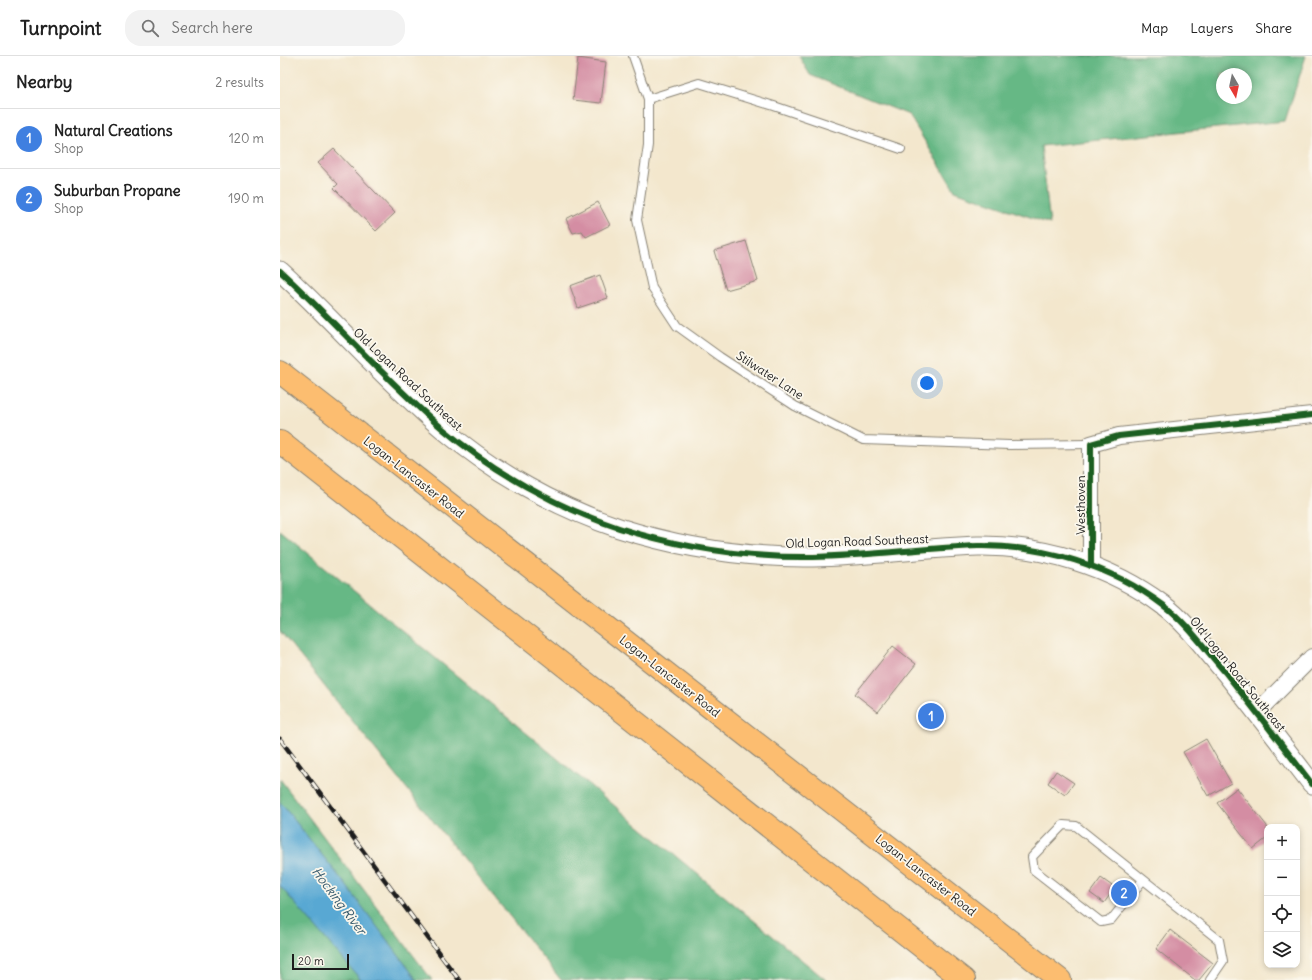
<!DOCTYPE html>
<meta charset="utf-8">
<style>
:root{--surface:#fff;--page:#f2f2f2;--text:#222;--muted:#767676;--line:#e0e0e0;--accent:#d93025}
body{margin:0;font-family:Delius,sans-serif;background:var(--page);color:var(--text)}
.controls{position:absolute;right:12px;bottom:12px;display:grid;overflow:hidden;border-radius:8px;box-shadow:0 2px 6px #0003}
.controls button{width:36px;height:36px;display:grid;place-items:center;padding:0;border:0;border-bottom:1px solid var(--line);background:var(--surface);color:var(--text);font:20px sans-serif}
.compass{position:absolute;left:936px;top:12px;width:36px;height:36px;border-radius:50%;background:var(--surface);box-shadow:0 2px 6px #0003;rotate:171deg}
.scale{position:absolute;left:12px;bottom:10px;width:57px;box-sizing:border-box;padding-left:4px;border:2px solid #1c1c1c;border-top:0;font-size:11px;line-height:14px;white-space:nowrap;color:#1c1c1c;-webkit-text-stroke:3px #fbf7ec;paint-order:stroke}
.you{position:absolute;left:647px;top:327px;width:14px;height:14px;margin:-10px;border:3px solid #fff;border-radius:50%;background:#1a73e8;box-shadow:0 0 0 6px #1a73e833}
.badge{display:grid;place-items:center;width:26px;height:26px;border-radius:50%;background:var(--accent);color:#fff;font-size:13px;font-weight:700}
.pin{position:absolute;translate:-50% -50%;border:2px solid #fff;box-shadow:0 1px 4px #0006}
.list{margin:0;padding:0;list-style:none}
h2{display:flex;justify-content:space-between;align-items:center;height:52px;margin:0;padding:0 16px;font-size:17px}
h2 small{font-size:13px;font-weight:400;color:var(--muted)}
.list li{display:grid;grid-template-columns:26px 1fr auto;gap:12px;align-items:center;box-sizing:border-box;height:60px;padding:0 16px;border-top:1px solid var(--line)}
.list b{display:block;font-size:15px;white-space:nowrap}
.list p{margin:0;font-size:13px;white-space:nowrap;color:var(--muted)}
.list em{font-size:13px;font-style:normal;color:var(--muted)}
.icon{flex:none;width:22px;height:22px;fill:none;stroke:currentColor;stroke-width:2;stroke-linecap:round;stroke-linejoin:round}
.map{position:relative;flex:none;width:1032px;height:924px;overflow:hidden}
header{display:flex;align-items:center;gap:24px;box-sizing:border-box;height:56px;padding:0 20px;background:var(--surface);border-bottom:1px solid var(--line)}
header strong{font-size:19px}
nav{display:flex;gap:22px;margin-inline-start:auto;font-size:14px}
.search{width:280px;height:36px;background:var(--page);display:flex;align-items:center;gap:10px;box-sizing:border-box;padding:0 14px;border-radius:16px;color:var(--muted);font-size:15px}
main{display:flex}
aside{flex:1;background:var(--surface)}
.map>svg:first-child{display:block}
</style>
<header>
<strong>Turnpoint</strong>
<div class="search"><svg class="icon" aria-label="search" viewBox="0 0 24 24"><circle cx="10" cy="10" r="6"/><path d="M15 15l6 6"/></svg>Search here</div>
<nav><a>Map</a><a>Layers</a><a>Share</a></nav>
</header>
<main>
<aside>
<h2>Nearby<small>2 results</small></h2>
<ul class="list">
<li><span class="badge" style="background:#3f7fe0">1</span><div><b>Natural Creations</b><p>Shop</p></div><em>120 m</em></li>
<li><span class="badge" style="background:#3f7fe0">2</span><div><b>Suburban Propane</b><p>Shop</p></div><em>190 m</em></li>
</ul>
</aside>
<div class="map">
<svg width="1032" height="924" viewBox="0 0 1032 924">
<rect width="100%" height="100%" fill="#fbf7ec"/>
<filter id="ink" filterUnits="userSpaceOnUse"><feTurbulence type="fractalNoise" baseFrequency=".025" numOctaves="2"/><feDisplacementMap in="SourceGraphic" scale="8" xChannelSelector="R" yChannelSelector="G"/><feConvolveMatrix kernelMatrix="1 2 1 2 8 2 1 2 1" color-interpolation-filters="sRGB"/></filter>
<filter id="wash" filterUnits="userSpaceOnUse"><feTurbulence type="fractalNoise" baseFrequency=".012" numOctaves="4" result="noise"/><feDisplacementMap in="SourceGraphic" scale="16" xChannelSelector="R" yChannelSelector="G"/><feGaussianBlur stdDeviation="0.9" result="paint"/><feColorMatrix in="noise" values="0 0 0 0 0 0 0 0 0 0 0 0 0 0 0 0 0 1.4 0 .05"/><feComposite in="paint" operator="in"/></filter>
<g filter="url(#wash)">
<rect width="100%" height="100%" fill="#f3e7cd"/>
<g fill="#66b885" stroke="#416a50" fill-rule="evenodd">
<path d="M 519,0 L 1026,0 L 1005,65 L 761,90 L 770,168 L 675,135 L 629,59 L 530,19 ZM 942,18 L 966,18 L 966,42 L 942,42 Z"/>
<path d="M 0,474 L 546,924 L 281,924 L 0,575 Z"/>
<path d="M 0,723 L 152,924 L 0,924 Z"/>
</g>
<path fill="#59a8d3" stroke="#3a6278" d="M 0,746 L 66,829 L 137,924 L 81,924 L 0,830 Z"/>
<g id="blocks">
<g fill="#d48da3">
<path d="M 298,2 L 326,6 L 321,47 L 293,44 Z"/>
<path d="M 54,93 L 115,157 L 96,175 L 54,132 L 58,128 L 38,107 Z"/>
<path d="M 318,146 L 330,169 L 306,181 L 302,175 L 293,177 L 286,163 Z"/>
<path d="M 466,185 L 478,225 L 446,234 L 434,195 Z"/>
<path d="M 320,219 L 328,242 L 298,252 L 290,230 Z"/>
<path d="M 613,590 L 636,608 L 598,656 L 575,638 Z"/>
<path d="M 926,683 L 951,727 L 928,740 L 903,696 Z"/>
<path d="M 776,715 L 794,727 L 785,739 L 768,727 Z"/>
<path d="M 957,732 L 987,770 L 987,782 L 973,793 L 937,747 Z"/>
<path d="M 821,822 L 835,832 L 824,847 L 810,837 Z"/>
<path d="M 890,874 L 933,907 L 919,924 L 915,924 L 876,893 Z"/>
</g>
</g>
</g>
<g filter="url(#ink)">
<use href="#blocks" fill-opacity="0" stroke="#888274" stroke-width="1"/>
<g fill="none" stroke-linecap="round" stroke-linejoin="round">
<defs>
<g id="service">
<path d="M 353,0 L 368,43"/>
<path d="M 621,93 L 494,50 L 419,27 L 368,43 L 368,89 L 357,164 L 372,232 L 397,270 L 440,301 L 515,350 L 583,384 L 730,389 L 811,388"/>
<path d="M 863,824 L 831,864 L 821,866 L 754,814 L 752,801 L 783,769 L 796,770 L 939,884 L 943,905 L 930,924"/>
</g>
<g id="minor">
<path d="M 811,510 L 811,388 L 839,380 L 1032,359"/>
<path d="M 977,656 L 1032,601"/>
</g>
<path id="tertiary" d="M 0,215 C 56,266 105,324 163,373 C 214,416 276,451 339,472 C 402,492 467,502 533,501 C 588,500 643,492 698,490 C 763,489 831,510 883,549 C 907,567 925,593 945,616 C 974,653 1003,690 1032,728"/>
<g id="trunk">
<path d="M 0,316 L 780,924"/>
<path d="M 0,386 L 684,924"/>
</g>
</defs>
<use href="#service" stroke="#888274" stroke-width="10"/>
<use href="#minor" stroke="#888274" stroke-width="18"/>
<use href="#tertiary" stroke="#888274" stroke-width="21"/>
<use href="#trunk" stroke="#888274" stroke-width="24"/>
<use href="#service" stroke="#fff" stroke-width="8"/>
<use href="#minor" stroke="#fff" stroke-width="16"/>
<use href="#tertiary" stroke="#fff" stroke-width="19"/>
<use href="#trunk" stroke="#fcbd6f" stroke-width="22"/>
<defs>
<path id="rail" d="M 0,683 L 179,924"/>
</defs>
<use href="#rail" stroke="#1c1c1c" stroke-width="4.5"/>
<use href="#rail" stroke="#fbf7ec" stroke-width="3" stroke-dasharray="9" stroke-linecap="butt"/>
<defs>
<g id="cycleway">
<path d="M 0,215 C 56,266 105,324 163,373 C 214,416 276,451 339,472 C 402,492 467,502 533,501 C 588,500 643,492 698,490 C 763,489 831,510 883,549 C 907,567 925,593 945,616 C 974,653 1003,690 1032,728"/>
<path d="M 811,510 L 811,388 L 839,380 L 1032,359"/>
</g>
</defs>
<use href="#cycleway" stroke="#fbf7ec" stroke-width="8"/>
<use href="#cycleway" stroke="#1b5e20" stroke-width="6"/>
</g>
</g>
<g text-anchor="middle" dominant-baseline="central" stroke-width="3.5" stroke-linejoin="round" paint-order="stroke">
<g font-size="12" fill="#1c1c1c" stroke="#fbf7ec">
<text transform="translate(490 319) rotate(33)">Stilwater Lane</text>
<text transform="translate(128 323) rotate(43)">Old Logan Road Southeast</text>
<text transform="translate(134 421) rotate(38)">Logan-Lancaster Road</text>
<text transform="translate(800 449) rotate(-90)">Westhoven</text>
<text transform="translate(577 485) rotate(-2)">Old Logan Road Southeast</text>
<text transform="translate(958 618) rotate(51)">Old Logan Road Southeast</text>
<text transform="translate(390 620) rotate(38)">Logan-Lancaster Road</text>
<text transform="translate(646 819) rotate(38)">Logan-Lancaster Road</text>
</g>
<g font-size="13" font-style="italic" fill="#375b6e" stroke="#fbf7ec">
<text transform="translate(59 845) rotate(53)">Hocking River</text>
</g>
</g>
</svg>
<div class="controls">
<button>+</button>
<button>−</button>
<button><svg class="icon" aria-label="locate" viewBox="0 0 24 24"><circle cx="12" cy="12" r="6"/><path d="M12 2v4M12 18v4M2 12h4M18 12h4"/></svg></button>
<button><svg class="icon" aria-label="layers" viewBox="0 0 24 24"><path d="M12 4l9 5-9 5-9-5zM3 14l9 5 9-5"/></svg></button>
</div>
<svg class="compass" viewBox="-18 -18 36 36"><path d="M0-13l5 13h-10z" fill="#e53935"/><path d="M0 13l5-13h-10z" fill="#767676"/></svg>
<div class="scale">20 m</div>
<div class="you"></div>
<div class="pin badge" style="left:651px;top:660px;background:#3f7fe0">1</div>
<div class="pin badge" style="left:844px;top:837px;background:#3f7fe0">2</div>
</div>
</main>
